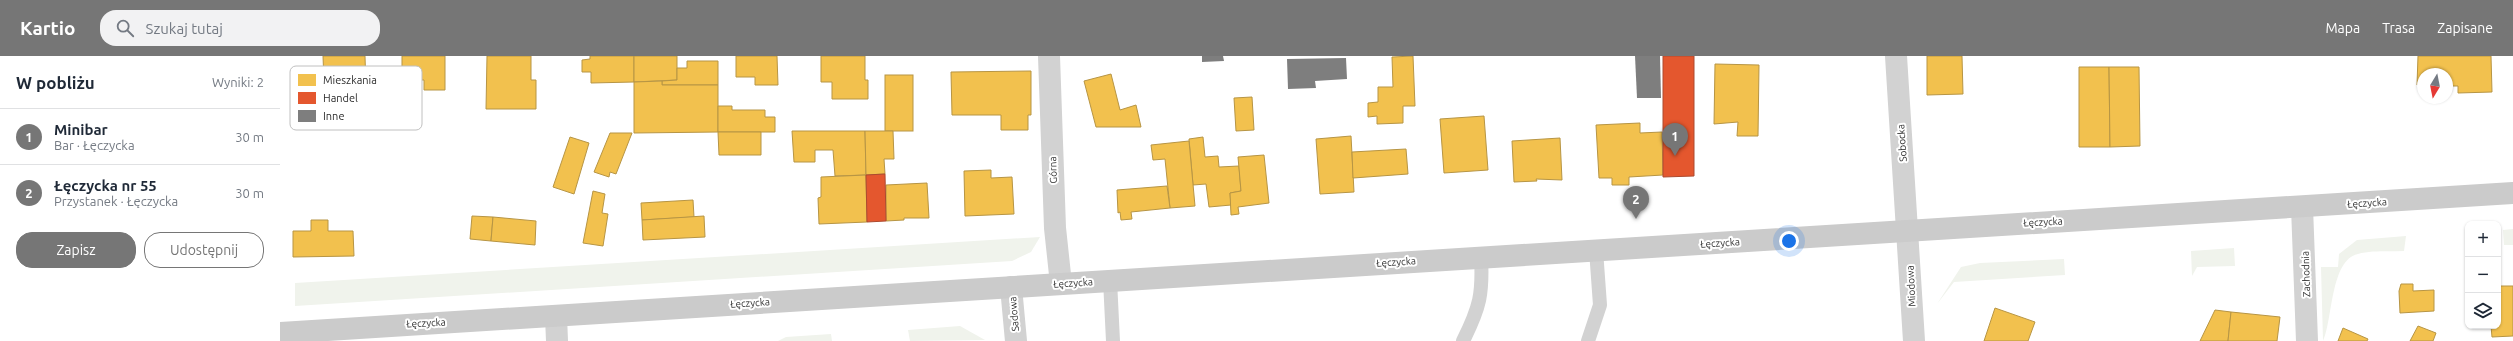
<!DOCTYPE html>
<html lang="pl">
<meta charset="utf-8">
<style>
:root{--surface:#fff;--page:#f2f2f3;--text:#1f2937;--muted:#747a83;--line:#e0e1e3;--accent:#767676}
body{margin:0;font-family:Ubuntu,sans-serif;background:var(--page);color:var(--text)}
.controls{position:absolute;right:12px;bottom:12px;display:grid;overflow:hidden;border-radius:8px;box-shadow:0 1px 3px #0004}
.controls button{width:36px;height:36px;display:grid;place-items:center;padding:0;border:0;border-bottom:1px solid var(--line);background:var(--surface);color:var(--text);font:20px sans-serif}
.compass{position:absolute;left:2137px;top:12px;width:36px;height:36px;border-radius:50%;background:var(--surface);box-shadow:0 1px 3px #0004;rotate:190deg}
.you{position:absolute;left:1509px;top:185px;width:14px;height:14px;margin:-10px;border:3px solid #fff;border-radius:50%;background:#1a73e8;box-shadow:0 0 0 6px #1a73e833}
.badge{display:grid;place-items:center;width:26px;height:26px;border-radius:50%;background:var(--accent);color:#fff;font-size:13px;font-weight:700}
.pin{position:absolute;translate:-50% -33px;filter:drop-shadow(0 1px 2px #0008)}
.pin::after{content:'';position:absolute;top:21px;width:14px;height:12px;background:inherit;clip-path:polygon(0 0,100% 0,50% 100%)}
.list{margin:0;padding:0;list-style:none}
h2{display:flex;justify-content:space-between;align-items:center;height:52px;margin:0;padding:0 16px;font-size:17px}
h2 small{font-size:13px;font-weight:400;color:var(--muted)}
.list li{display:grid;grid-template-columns:26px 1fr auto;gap:12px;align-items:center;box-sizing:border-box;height:56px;padding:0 16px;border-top:1px solid var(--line)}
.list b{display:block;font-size:15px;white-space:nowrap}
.list p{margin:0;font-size:13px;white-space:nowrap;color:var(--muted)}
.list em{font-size:13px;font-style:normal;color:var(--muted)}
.actions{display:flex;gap:8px;padding:12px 16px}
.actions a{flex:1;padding:9px 0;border:1px solid var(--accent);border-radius:16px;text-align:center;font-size:14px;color:var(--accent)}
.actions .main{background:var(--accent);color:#fff}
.icon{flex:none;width:22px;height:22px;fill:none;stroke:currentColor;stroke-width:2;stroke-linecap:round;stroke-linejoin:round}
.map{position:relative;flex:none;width:2233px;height:285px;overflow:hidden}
header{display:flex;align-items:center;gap:24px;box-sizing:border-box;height:56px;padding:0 20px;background:var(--accent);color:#fff}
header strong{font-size:19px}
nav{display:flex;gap:22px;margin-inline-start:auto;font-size:14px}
.search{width:280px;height:36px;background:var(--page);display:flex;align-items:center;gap:10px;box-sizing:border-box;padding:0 14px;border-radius:16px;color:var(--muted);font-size:15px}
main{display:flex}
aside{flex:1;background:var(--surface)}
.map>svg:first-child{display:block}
</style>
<header>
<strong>Kartio</strong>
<div class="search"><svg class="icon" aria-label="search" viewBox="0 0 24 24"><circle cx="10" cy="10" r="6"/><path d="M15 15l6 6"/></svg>Szukaj tutaj</div>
<nav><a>Mapa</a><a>Trasa</a><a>Zapisane</a></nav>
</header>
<main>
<aside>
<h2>W pobliżu<small>Wyniki: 2</small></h2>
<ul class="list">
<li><span class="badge">1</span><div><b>Minibar</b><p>Bar · Łęczycka</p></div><em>30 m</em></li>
<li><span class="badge">2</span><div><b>Łęczycka nr 55</b><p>Przystanek · Łęczycka</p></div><em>30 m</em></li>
</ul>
<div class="actions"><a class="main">Zapisz</a><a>Udostępnij</a></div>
</aside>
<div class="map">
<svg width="2233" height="285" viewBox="0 0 2233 285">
<rect width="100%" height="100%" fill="#fff"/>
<g fill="#f0f3ec">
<path d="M 2233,173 L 2233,189 L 2224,189 L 2223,174 Z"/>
<path d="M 2126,180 L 2124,195 C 2109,196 2092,194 2078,198 C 2050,204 2053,264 2043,285 L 2041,211 L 2058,211 L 2059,198 L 2077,184 Z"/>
<path d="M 760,181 L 751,196 L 732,205 L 15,250 L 15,227 Z"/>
<path d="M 1954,192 L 1955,210 L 1917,211 L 1912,220 L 1911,195 Z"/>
<path d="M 1784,203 L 1785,219 L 1674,226 L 1657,248 L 1681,211 L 1700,207 Z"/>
<path d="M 680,270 L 705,284 L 630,285 L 628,274 Z"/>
<path d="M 551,278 L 552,285 L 498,285 L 506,281 Z"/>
</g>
<g fill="#f2c14e" stroke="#b79544">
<path d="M 43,0 L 85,0 L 86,33 L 63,34 L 62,26 L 44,26 Z"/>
<path d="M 122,0 L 165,0 L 165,34 L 144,34 L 144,24 L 122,24 Z"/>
<path d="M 207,0 L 251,0 L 251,24 L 256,24 L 256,53 L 206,53 Z"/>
<path d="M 310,0 L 354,0 L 354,26 L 311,27 L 311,16 L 302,16 L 302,4 L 310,3 Z"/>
<path d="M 354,0 L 397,0 L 397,24 L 354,26 Z"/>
<path d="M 456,0 L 497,0 L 498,29 L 475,29 L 475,21 L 456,21 Z"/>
<path d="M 541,0 L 585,0 L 585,24 L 588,24 L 588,43 L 552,43 L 552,26 L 541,26 Z"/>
<path d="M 1133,0 L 1135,50 L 1123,50 L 1123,67 L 1097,68 L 1097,60 L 1088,61 L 1088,47 L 1098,46 L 1098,31 L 1113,31 L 1112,1 Z"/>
<path d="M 1647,0 L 1682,0 L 1683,38 L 1647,39 Z"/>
<path d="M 2138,0 L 2211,0 L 2212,36 L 2178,37 L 2178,30 L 2167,30 L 2167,18 L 2143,18 L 2143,29 L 2137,29 Z"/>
<path d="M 407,5 L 438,5 L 438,29 L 382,29 L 382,25 L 397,24 L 397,12 L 407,12 Z"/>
<path d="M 1435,8 L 1479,9 L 1478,80 L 1457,80 L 1458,66 L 1434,68 Z"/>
<path d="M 1799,11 L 1829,11 L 1830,91 L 1799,91 Z"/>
<path d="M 1829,11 L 1859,11 L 1860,90 L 1830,91 Z"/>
<path d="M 751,15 L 751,59 L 748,59 L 748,74 L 721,74 L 721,59 L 672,59 L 671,16 Z"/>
<path d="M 831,18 L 840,54 L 856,49 L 861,71 L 816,71 L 804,25 Z"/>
<rect x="605" y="19" width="28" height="56"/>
<path d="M 382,25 L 382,29 L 438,29 L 438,76 L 354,77 L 354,26 Z"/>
<path d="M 972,41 L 974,74 L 956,75 L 954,42 Z"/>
<path d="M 438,50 L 452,50 L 452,54 L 485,54 L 485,61 L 495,61 L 495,76 L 438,76 Z"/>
<path d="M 1204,60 L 1208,114 L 1164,117 L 1160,63 Z"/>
<path d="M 1360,67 L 1360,77 L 1382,76 L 1383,119 L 1349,121 L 1349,129 L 1332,129 L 1332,122 L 1319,122 L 1316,69 Z"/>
<path d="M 512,75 L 585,75 L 586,119 L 555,120 L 553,94 L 535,94 L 535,106 L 514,106 Z"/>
<path d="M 585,75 L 613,75 L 614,103 L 604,103 L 605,118 L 586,119 Z"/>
<path d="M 438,76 L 481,76 L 481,99 L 439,99 Z"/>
<path d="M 330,77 L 352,77 L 336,118 L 330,116 L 329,121 L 314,116 Z"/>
<path d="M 1071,80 L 1074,136 L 1040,138 L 1036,83 Z"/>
<path d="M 290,81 L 309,87 L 294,138 L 273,131 Z"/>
<path d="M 923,81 L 925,101 L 938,100 L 939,111 L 959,110 L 961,135 L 950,137 L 951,149 L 929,151 L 926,128 L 913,129 L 909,83 Z"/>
<path d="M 1280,82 L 1282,124 L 1256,123 L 1257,125 L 1234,126 L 1232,85 Z"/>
<path d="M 909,85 L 915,150 L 890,152 L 885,103 L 873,104 L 871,89 Z"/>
<path d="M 1126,93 L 1128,118 L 1073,122 L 1072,96 Z"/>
<path d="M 984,99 L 989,147 L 958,151 L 959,158 L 951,159 L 950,137 L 961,135 L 958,101 Z"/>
<path d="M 711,114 L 711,122 L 732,121 L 734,158 L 685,160 L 684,115 Z"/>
<path d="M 586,119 L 587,166 L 539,168 L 538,142 L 541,141 L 541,121 Z"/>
<path d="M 647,127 L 649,162 L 624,162 L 624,164 L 606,165 L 606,129 Z"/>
<path d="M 887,130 L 890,152 L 851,156 L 852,163 L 841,164 L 840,156 L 838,157 L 837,134 Z"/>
<path d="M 313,135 L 325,138 L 322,157 L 328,158 L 323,190 L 303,187 Z"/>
<path d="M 413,144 L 414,161 L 362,164 L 361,147 Z"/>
<path d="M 192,160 L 213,161 L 211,185 L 190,183 Z"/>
<path d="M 424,160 L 425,181 L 363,184 L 362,164 Z"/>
<path d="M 213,161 L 256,165 L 255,189 L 211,185 Z"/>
<path d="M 31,164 L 48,164 L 48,175 L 73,175 L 74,200 L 13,201 L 13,175 L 31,175 Z"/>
<path d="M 2121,228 L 2133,228 L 2133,235 L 2154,234 L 2154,255 L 2120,257 L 2119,235 Z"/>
<path d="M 2218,230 L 2233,230 L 2233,280 L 2212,281 L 2211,270 L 2218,270 Z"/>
<path d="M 1715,252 L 1755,266 L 1748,285 L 1704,285 Z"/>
<path d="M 1935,254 L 1951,256 L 1948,285 L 1920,285 Z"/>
<path d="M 1951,256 L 2000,261 L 1997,285 L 1948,285 Z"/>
<path d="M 2138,270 L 2156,277 L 2153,285 L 2130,285 Z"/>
<path d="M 2063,272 L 2088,283 L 2087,285 L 2058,285 Z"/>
</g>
<g fill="#e4572e" stroke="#ad4a2e">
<path d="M 1383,0 L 1414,0 L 1414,120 L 1383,121 Z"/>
<path d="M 605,118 L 606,165 L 587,166 L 586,119 Z"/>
</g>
<g fill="#7e7e7e">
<path d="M 922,0 L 943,0 L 944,5 L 922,6 Z"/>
<path d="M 1355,0 L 1380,0 L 1381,42 L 1357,42 Z"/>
<path d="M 1066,2 L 1067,23 L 1035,25 L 1036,32 L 1008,33 L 1007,3 Z"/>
</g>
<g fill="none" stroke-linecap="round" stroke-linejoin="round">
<g stroke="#d2d2d2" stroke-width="14">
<path d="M 830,224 L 833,285"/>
<path d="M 1183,285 C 1200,251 1203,238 1201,200"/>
<path d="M 1308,285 L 1320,249 L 1316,194"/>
</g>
<g stroke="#d2d2d2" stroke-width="22">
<path d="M 769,0 L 775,172 L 781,228"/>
<path d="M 1616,0 L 1634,285"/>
<path d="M 2022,151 L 2027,285"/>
<path d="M 731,231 L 736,285"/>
<path d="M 276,260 L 277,285"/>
</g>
<path stroke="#cbcbcb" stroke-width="22" d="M 0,277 L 2233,137"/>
</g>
<g text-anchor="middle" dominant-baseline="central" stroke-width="4" stroke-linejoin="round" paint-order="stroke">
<g font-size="10" fill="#2d2d2d" stroke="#fff">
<text transform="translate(1622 87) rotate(-94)">Sobocka</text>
<text transform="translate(773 114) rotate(-92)">Górna</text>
<text transform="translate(2087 147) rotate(-4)">Łęczycka</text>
<text transform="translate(1763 166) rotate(-3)">Łęczycka</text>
<text transform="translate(1440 187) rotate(-4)">Łęczycka</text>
<text transform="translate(1116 206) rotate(-4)">Łęczycka</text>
<text transform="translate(2026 218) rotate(-92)">Zachodnia</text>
<text transform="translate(793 227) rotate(-4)">Łęczycka</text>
<text transform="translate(1631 230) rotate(-93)">Miodowa</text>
<text transform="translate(470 247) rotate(-4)">Łęczycka</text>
<text transform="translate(734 258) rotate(-95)">Sadowa</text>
<text transform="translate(146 267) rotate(-3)">Łęczycka</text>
</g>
</g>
<rect x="10" y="10" width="132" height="64" rx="6" fill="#fff" stroke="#c0c0c0" stroke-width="1"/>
<rect x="18" y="18" width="18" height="12" fill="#f2c14e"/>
<rect x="18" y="36" width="18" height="12" fill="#e4572e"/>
<rect x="18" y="54" width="18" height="12" fill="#7e7e7e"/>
<g font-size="11" fill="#2d2d2d">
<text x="43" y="28">Mieszkania</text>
<text x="43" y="46">Handel</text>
<text x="43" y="64">Inne</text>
</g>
</svg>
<div class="controls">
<button>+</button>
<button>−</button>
<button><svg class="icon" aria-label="layers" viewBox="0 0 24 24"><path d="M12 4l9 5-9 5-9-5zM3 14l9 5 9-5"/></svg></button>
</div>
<svg class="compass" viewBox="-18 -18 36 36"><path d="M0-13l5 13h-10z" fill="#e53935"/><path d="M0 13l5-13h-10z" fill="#747a83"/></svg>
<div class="you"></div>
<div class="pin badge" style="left:1395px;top:100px">1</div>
<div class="pin badge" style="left:1356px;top:163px">2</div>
</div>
</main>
